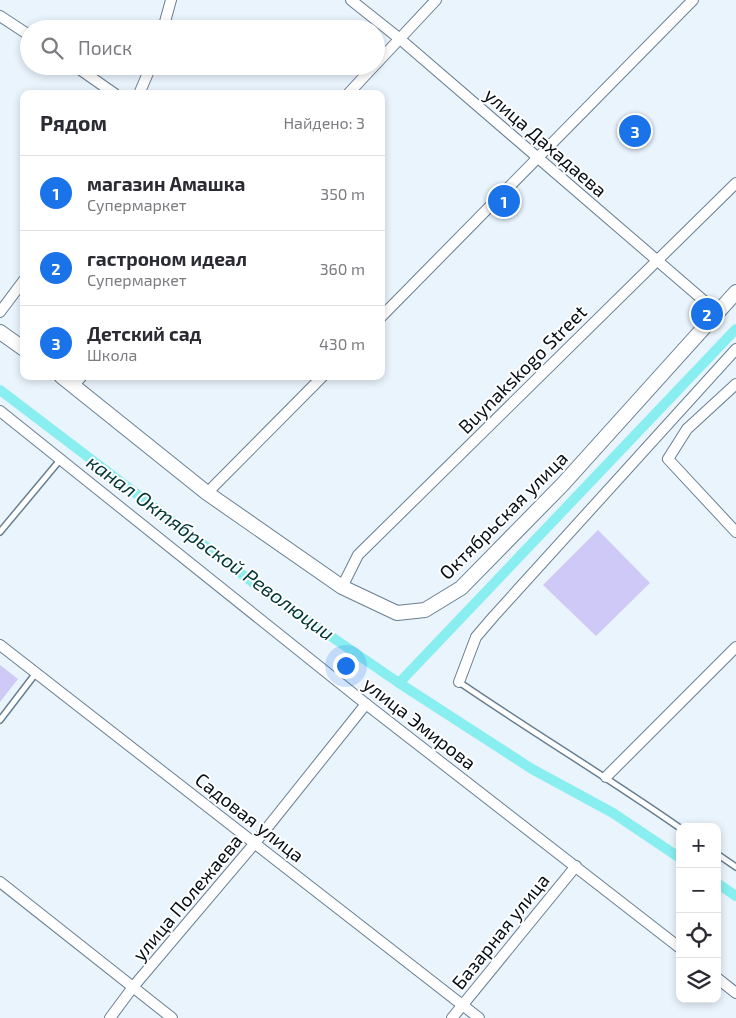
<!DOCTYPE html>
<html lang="ru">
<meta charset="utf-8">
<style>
:root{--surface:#fff;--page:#f2f2f3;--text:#2b2b33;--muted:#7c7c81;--line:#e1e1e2;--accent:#1a73e8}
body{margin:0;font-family:"Exo 2",sans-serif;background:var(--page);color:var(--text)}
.controls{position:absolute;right:15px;bottom:15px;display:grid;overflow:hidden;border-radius:10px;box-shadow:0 2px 8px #0003}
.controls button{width:45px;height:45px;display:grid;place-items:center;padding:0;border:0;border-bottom:1px solid var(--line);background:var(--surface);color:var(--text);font:25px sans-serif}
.you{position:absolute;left:345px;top:665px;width:18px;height:18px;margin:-12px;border:4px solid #fff;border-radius:50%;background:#1a73e8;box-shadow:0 0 0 8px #1a73e833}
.badge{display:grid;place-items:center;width:32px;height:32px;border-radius:50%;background:var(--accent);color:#fff;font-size:16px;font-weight:700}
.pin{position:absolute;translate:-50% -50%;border:2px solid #fff;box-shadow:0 1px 5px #0006}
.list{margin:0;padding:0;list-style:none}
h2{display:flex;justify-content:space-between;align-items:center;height:65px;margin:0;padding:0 20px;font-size:21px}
h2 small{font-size:16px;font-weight:400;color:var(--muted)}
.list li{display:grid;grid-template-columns:32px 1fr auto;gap:15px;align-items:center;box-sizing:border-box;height:75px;padding:0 20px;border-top:1px solid var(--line)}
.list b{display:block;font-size:19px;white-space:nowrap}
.list p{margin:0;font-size:16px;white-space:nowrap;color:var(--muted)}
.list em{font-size:16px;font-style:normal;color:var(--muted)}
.icon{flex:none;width:28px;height:28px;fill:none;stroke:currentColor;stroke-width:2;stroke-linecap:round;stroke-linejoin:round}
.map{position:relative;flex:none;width:736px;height:1018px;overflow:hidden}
.search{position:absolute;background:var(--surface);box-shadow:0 2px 8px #0003;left:20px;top:20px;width:365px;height:55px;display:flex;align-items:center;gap:12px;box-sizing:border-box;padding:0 18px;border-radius:28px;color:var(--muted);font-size:19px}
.panel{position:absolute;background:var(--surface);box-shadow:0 2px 8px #0003;left:20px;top:90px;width:365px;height:290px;border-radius:10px}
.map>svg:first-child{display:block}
</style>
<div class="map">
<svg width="736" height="1018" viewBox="0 0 736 1018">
<rect width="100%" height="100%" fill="#eaf4fd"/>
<g fill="#cfc9f8">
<path d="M 598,530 L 650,583 L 596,636 L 543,585 Z"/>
<path d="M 0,665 L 18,679 L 0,702 Z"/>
</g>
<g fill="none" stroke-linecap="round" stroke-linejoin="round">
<g stroke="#89eef0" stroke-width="10">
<path d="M 0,390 L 259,587 L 399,683 L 532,769 L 613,813 L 680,858"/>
<path d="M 399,683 L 736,329"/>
<path d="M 717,883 L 736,896"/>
</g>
<defs>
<g id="lane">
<path d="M 0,532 L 60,460"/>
<path d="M 459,682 C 532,732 607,777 680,828"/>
<path d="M 0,720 L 36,673"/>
<path d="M 717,854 L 736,867"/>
</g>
<g id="street">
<path d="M 351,0 L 400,39 L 717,312"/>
<path d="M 0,16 L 29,35"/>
<path d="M 163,29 L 171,0"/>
<path d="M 376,64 L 436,0"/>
<path d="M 75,66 L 115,94"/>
<path d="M 139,94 L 151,66"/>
<path d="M 348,94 L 374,66"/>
<path d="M 0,312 L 24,280"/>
<path d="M 381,317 L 693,0"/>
<path d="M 736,384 L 687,429 L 668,459 L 736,532"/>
<path d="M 74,385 L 82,376"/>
<path d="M 0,411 L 366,704 L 680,948"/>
<path d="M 207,493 L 323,376"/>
<path d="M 342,587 L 358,555 L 736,183"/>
<path d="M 0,645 L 479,1018"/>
<path d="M 459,682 L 476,637 L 494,616 L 736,349"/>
<path d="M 606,777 L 736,647"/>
<path d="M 0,882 L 172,1018"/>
<path d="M 717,978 L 736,993"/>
<path d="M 110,1018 L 133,987 L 255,843 L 366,704"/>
<path d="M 452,1018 L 576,866"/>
</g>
<g id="secondary">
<path d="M 0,332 L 24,349"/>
<path d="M 61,376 L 207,493 L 342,587 L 397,613 L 425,610 L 461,588 L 563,484 L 736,292"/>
</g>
</defs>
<use href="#lane" stroke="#687f92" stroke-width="8"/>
<use href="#street" stroke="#687f92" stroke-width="12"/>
<use href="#secondary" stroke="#687f92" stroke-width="16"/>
<use href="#lane" stroke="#fff" stroke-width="5"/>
<use href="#street" stroke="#fff" stroke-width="10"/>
<use href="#secondary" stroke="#fff" stroke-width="14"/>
</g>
<g text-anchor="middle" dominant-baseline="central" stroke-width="4" stroke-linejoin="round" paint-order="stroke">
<g font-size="19" fill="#070f16" stroke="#fff">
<text transform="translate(546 142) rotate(41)">улица Дахадаева</text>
<text transform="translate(522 369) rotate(-45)">Buynakskogo Street</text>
<text transform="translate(503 515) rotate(-45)">Октябрьская улица</text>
<text transform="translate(420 723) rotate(38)">улица Эмирова</text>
<text transform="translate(250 817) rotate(38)">Садовая улица</text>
<text transform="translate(187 897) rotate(-50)">улица Полежаева</text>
<text transform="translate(500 931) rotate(-51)">Базарная улица</text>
</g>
<g font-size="20" font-style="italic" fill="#043738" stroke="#fff">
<text transform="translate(211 547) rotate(36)">канал Октябрьской Революции</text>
</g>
</g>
</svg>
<div class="controls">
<button>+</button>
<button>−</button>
<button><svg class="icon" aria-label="locate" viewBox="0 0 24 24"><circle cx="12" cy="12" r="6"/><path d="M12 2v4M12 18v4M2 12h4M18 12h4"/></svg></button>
<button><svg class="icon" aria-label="layers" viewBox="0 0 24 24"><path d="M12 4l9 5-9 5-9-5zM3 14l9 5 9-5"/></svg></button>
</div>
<div class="you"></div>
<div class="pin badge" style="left:504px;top:201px">1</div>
<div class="pin badge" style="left:707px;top:314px">2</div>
<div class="pin badge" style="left:635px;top:131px">3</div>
<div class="search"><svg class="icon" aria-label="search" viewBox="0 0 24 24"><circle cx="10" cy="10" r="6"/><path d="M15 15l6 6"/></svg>Поиск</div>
<section class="panel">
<h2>Рядом<small>Найдено: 3</small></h2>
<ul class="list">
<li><span class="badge">1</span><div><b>магазин Амашка</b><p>Супермаркет</p></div><em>350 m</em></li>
<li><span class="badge">2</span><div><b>гастроном идеал</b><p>Супермаркет</p></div><em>360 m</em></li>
<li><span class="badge">3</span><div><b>Детский сад</b><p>Школа</p></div><em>430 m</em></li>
</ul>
</section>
</div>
